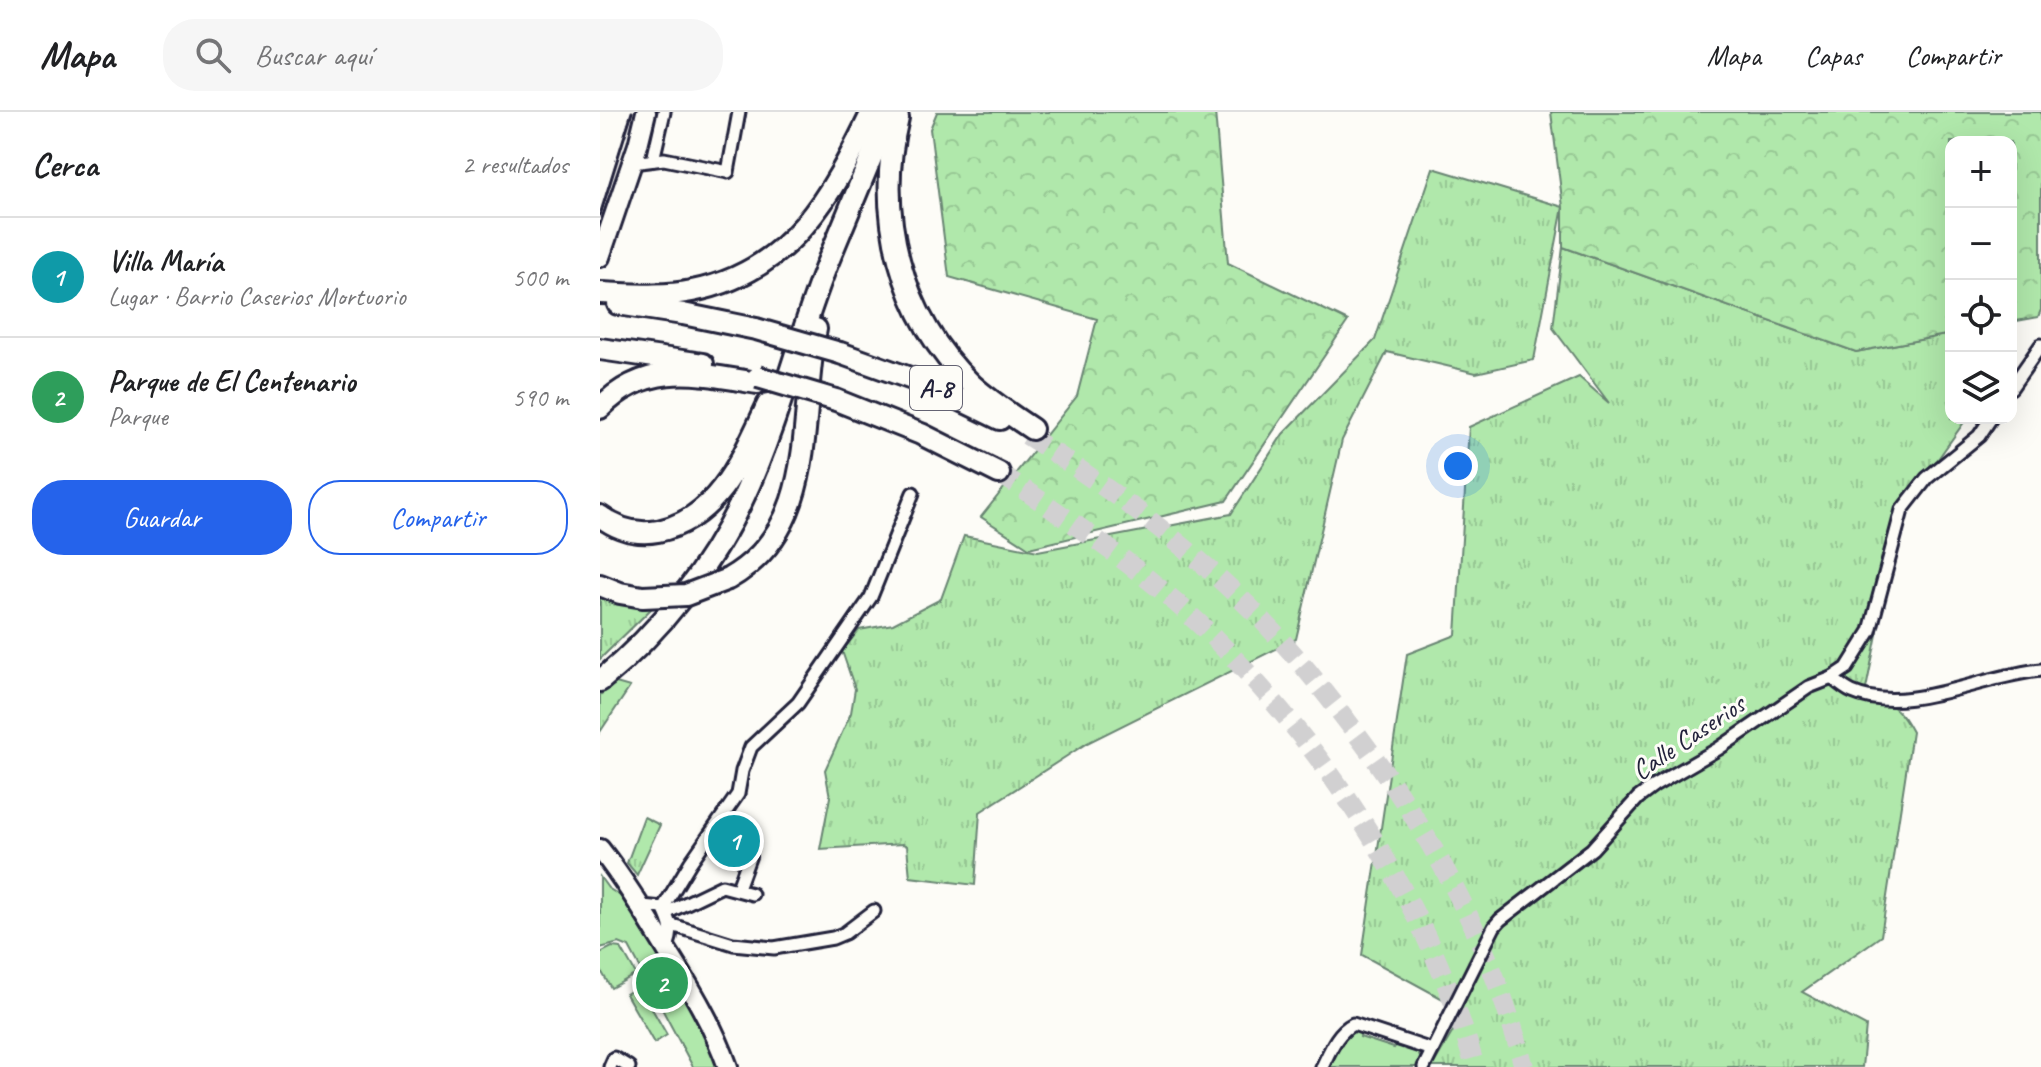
<!DOCTYPE html>
<html lang="es">
<meta charset="utf-8">
<style>
:root{--surface:#fff;--page:#f6f6f6;--text:#202124;--muted:#757577;--line:#e0e0e0;--accent:#2563eb}
body{margin:0;font-family:Caveat,sans-serif;background:var(--page);color:var(--text)}
.controls{position:absolute;right:24px;top:24px;display:grid;overflow:hidden;border-radius:16px;box-shadow:0 8px 32px #0002}
.controls button{width:72px;height:72px;display:grid;place-items:center;padding:0;border:0;border-bottom:2px solid var(--line);background:var(--surface);color:var(--text);font:40px sans-serif}
.you{position:absolute;left:858px;top:354px;width:28px;height:28px;margin:-20px;border:6px solid #fff;border-radius:50%;background:#1a73e8;box-shadow:0 0 0 12px #1a73e833}
.badge{display:grid;place-items:center;width:52px;height:52px;border-radius:50%;background:var(--accent);color:#fff;font-size:26px;font-weight:700}
.pin{position:absolute;translate:-50% -50%;border:4px solid #fff;box-shadow:0 2px 8px #0006}
.list{margin:0;padding:0;list-style:none}
h2{display:flex;justify-content:space-between;align-items:center;height:104px;margin:0;padding:0 32px;font-size:34px}
h2 small{font-size:26px;font-weight:400;color:var(--muted)}
.list li{display:grid;grid-template-columns:52px 1fr auto;gap:24px;align-items:center;box-sizing:border-box;height:120px;padding:0 32px;border-top:2px solid var(--line)}
.list b{display:block;font-size:30px;white-space:nowrap}
.list p{margin:0;font-size:26px;white-space:nowrap;color:var(--muted)}
.list em{font-size:26px;font-style:normal;color:var(--muted)}
.actions{display:flex;gap:16px;padding:24px 32px}
.actions a{flex:1;padding:18px 0;border:2px solid var(--accent);border-radius:32px;text-align:center;font-size:28px;color:var(--accent)}
.actions .main{background:var(--accent);color:#fff}
.icon{flex:none;width:44px;height:44px;fill:none;stroke:currentColor;stroke-width:2;stroke-linecap:round;stroke-linejoin:round}
.map{position:relative;flex:none;width:1441px;height:955px;overflow:hidden}
header{display:flex;align-items:center;gap:48px;box-sizing:border-box;height:112px;padding:0 40px;background:var(--surface);border-bottom:2px solid var(--line)}
header strong{font-size:38px}
nav{display:flex;gap:44px;margin-inline-start:auto;font-size:28px}
.search{width:560px;height:72px;background:var(--page);display:flex;align-items:center;gap:20px;box-sizing:border-box;padding:0 28px;border-radius:32px;color:var(--muted);font-size:30px}
main{display:flex}
aside{flex:1;background:var(--surface)}
.map>svg:first-child{display:block}
</style>
<header>
<strong>Mapa</strong>
<div class="search"><svg class="icon" aria-label="search" viewBox="0 0 24 24"><circle cx="10" cy="10" r="6"/><path d="M15 15l6 6"/></svg>Buscar aquí</div>
<nav><a>Mapa</a><a>Capas</a><a>Compartir</a></nav>
</header>
<main>
<aside>
<h2>Cerca<small>2 resultados</small></h2>
<ul class="list">
<li><span class="badge" style="background:#0f9aa8">1</span><div><b>Villa María</b><p>Lugar · Barrio Caserios Mortuorio</p></div><em>500 m</em></li>
<li><span class="badge" style="background:#2e9e5b">2</span><div><b>Parque de El Centenario</b><p>Parque</p></div><em>590 m</em></li>
</ul>
<div class="actions"><a class="main">Guardar</a><a>Compartir</a></div>
</aside>
<div class="map">
<svg width="1441" height="955" viewBox="0 0 1441 955">
<defs>
<pattern id="grass-tufts" width="24" height="20" patternUnits="userSpaceOnUse" patternTransform="scale(2)"><rect width="24" height="20" fill="#b0e8ab"/><path d="M3 7l-1-3M5 7V3M7 7l1-3M15 17l-1-3M17 17v-4M19 17l1-3" fill="none" stroke="#97c794"/></pattern>
<pattern id="forest-crowns" width="20" height="18" patternUnits="userSpaceOnUse" patternTransform="scale(2)"><rect width="20" height="18" fill="#b0e8ab"/><path d="M2 6a3 3 0 1 1 6 0M12 15a3 3 0 1 1 6 0" fill="none" stroke="#97c794"/></pattern>
</defs>
<rect width="100%" height="100%" fill="#fdfcf7"/>
<filter id="ink" filterUnits="userSpaceOnUse"><feTurbulence type="fractalNoise" baseFrequency=".0125" numOctaves="2"/><feDisplacementMap in="SourceGraphic" scale="16" xChannelSelector="R" yChannelSelector="G"/><feConvolveMatrix kernelMatrix="1 2 1 2 8 2 1 2 1" color-interpolation-filters="sRGB"/></filter>
<g filter="url(#ink)">
<g fill="url(#grass-tufts)" stroke="#698573" stroke-width="2">
<path d="M 833,56 L 963,95 L 934,248 L 876,261 L 787,240 L 742,328 L 696,527 L 487,631 L 380,700 L 375,773 L 310,765 L 307,734 L 303,732 L 220,737 L 230,685 L 225,658 L 251,601 L 255,577 L 242,539 L 259,518 L 293,512 L 341,487 L 364,424 L 438,439 L 631,402 L 683,322 L 775,228 Z"/>
<path d="M 963,135 L 1256,240 L 1351,222 L 1351,306 L 1367,306 L 1302,398 L 1264,587 C 1294,592 1297,593 1312,620 L 1281,824 L 1202,880 L 1266,914 L 1262,955 L 832,955 L 865,899 L 762,843 L 807,542 L 856,523 L 869,315 L 979,265 L 1009,291 L 953,216 Z"/>
<path d="M 0,484 L 53,495 L 0,547 Z"/>
<path d="M 16,571 L 30,575 L 0,620 L 0,583 Z"/>
<path d="M 44,705 L 60,713 L 37,763 L 27,751 Z"/>
</g>
<g fill="url(#forest-crowns)" stroke="#698573" stroke-width="2">
<path d="M 337,0 L 615,0 L 628,151 L 748,209 L 626,389 L 429,436 L 381,405 L 477,284 L 497,207 L 349,165 L 330,17 Z"/>
<path d="M 951,0 L 1441,0 L 1441,198 L 1438,205 L 1411,210 L 1411,30 L 1351,30 L 1351,222 L 1256,240 L 963,135 L 963,95 Z"/>
</g>
<g fill="#b0e8ab" stroke="#698573" stroke-width="2">
<path d="M 0,765 L 8,776 L 22,785 L 97,906 L 118,955 L 93,955 L 29,835 L 19,831 L 0,836 Z"/>
<path d="M 12,835 L 21,836 L 36,862 L 11,876 L 0,857 L 0,841 Z"/>
<path d="M 39,874 L 67,923 L 54,931 L 26,882 Z"/>
<path d="M 755,918 L 761,918 L 760,925 L 794,936 L 797,932 L 817,939 L 821,947 L 817,955 L 726,955 L 744,922 Z"/>
</g>
<g fill="none" stroke-linecap="round" stroke-linejoin="round">
<g stroke="#d1d0d1" stroke-width="20" stroke-dasharray="20 10" stroke-linecap="butt">
<path d="M 427,323 C 503,372 578,425 643,489 C 684,528 719,572 753,617 C 831,720 891,830 924,955"/>
<path d="M 399,361 C 473,410 548,461 611,523 C 730,640 829,794 875,955"/>
</g>
<defs>
<g id="minor">
<path d="M 53,48 L 64,0"/>
<path d="M 32,51 L 64,47 L 128,60 L 139,0"/>
<path d="M 1411,276 L 1441,233"/>
<path d="M 1232,566 C 1238,571 1245,577 1252,580 C 1306,604 1383,563 1441,558"/>
<path d="M 138,776 L 150,743"/>
<path d="M 42,794 L 63,796 C 71,812 74,821 66,837"/>
<path d="M 63,796 L 90,751 L 138,682 L 142,659 L 151,635 L 198,591 L 271,485 L 313,381"/>
<path d="M 66,801 L 122,774 L 152,782"/>
<path d="M 72,813 L 133,832 L 174,836 L 233,826 L 245,821 L 274,799"/>
<path d="M 10,955 L 14,946 L 29,955"/>
<path d="M 722,955 C 730,939 737,920 753,912 L 832,938"/>
<path d="M 824,955 L 894,815 L 900,808 L 992,737 L 1038,686 L 1054,674 L 1118,637 L 1209,575 L 1232,566 L 1247,556 L 1270,519 L 1302,398 L 1327,366 L 1379,324 L 1391,306"/>
</g>
<path id="primary" d="M 0,737 C 26,770 46,804 68,840 C 92,878 113,913 128,955"/>
<path id="trunk" d="M 0,145 L 38,33 L 46,0"/>
<g id="motorway">
<path d="M 298,6 C 275,101 300,204 372,273 C 390,289 411,303 432,317"/>
<path d="M 0,181 C 30,182 62,185 92,179 C 191,160 232,83 272,0"/>
<path d="M 18,192 L 83,202 L 156,217"/>
<path d="M 0,237 L 103,252"/>
<path d="M 240,241 L 332,274 L 400,307"/>
<path d="M 236,288 L 321,322 L 399,361"/>
<path d="M 0,296 C 47,248 97,261 157,271"/>
<path d="M 0,404 C 17,417 37,423 58,419 C 119,407 144,342 168,292"/>
<path d="M 128,467 C 221,414 198,305 216,217"/>
<path d="M 0,473 L 20,481 L 43,485"/>
<path d="M 0,569 C 61,519 112,454 145,382 C 179,308 197,228 227,152 C 248,101 269,51 290,0"/>
</g>
</defs>
<use href="#minor" stroke="#22223b" stroke-width="17"/>
<use href="#primary" stroke="#22223b" stroke-width="24"/>
<use href="#trunk" stroke="#22223b" stroke-width="24"/>
<use href="#motorway" stroke="#22223b" stroke-width="26"/>
<use href="#minor" stroke="#fdfcf7" stroke-width="11"/>
<use href="#primary" stroke="#fdfcf7" stroke-width="18"/>
<use href="#trunk" stroke="#fdfcf7" stroke-width="18"/>
<use href="#motorway" stroke="#fdfcf7" stroke-width="20"/>
<path stroke="#22223b" stroke-width="3" d="M 0,103 L 32,0"/>
<defs>
<g id="motorway-bridge">
<path d="M 156,217 L 240,241"/>
<path d="M 158,265 L 236,288"/>
<path d="M 43,485 L 86,483 L 128,467"/>
</g>
</defs>
<use href="#motorway-bridge" stroke="#22223b" stroke-width="26" stroke-linecap="butt"/>
<use href="#motorway-bridge" stroke="#fdfcf7" stroke-width="20"/>
</g>
</g>
<g text-anchor="middle" dominant-baseline="central" stroke-width="6" stroke-linejoin="round" paint-order="stroke">
<rect fill="#fdfcf7" stroke="#646373" stroke-width="2" x="310" y="254" width="52" height="44" rx="6"/>
<g font-size="26" font-weight="bold" fill="#22223b">
<text x="336" y="276">A-8</text>
</g>
<g font-size="28" fill="#22223b" stroke="#fdfcf7">
<text transform="translate(1088 625) rotate(-34)">Calle Caserios</text>
</g>
</g>
</svg>
<div class="controls">
<button>+</button>
<button>−</button>
<button><svg class="icon" aria-label="locate" viewBox="0 0 24 24"><circle cx="12" cy="12" r="6"/><path d="M12 2v4M12 18v4M2 12h4M18 12h4"/></svg></button>
<button><svg class="icon" aria-label="layers" viewBox="0 0 24 24"><path d="M12 4l9 5-9 5-9-5zM3 14l9 5 9-5"/></svg></button>
</div>
<div class="you"></div>
<div class="pin badge" style="left:134px;top:729px;background:#0f9aa8">1</div>
<div class="pin badge" style="left:62px;top:871px;background:#2e9e5b">2</div>
</div>
</main>
